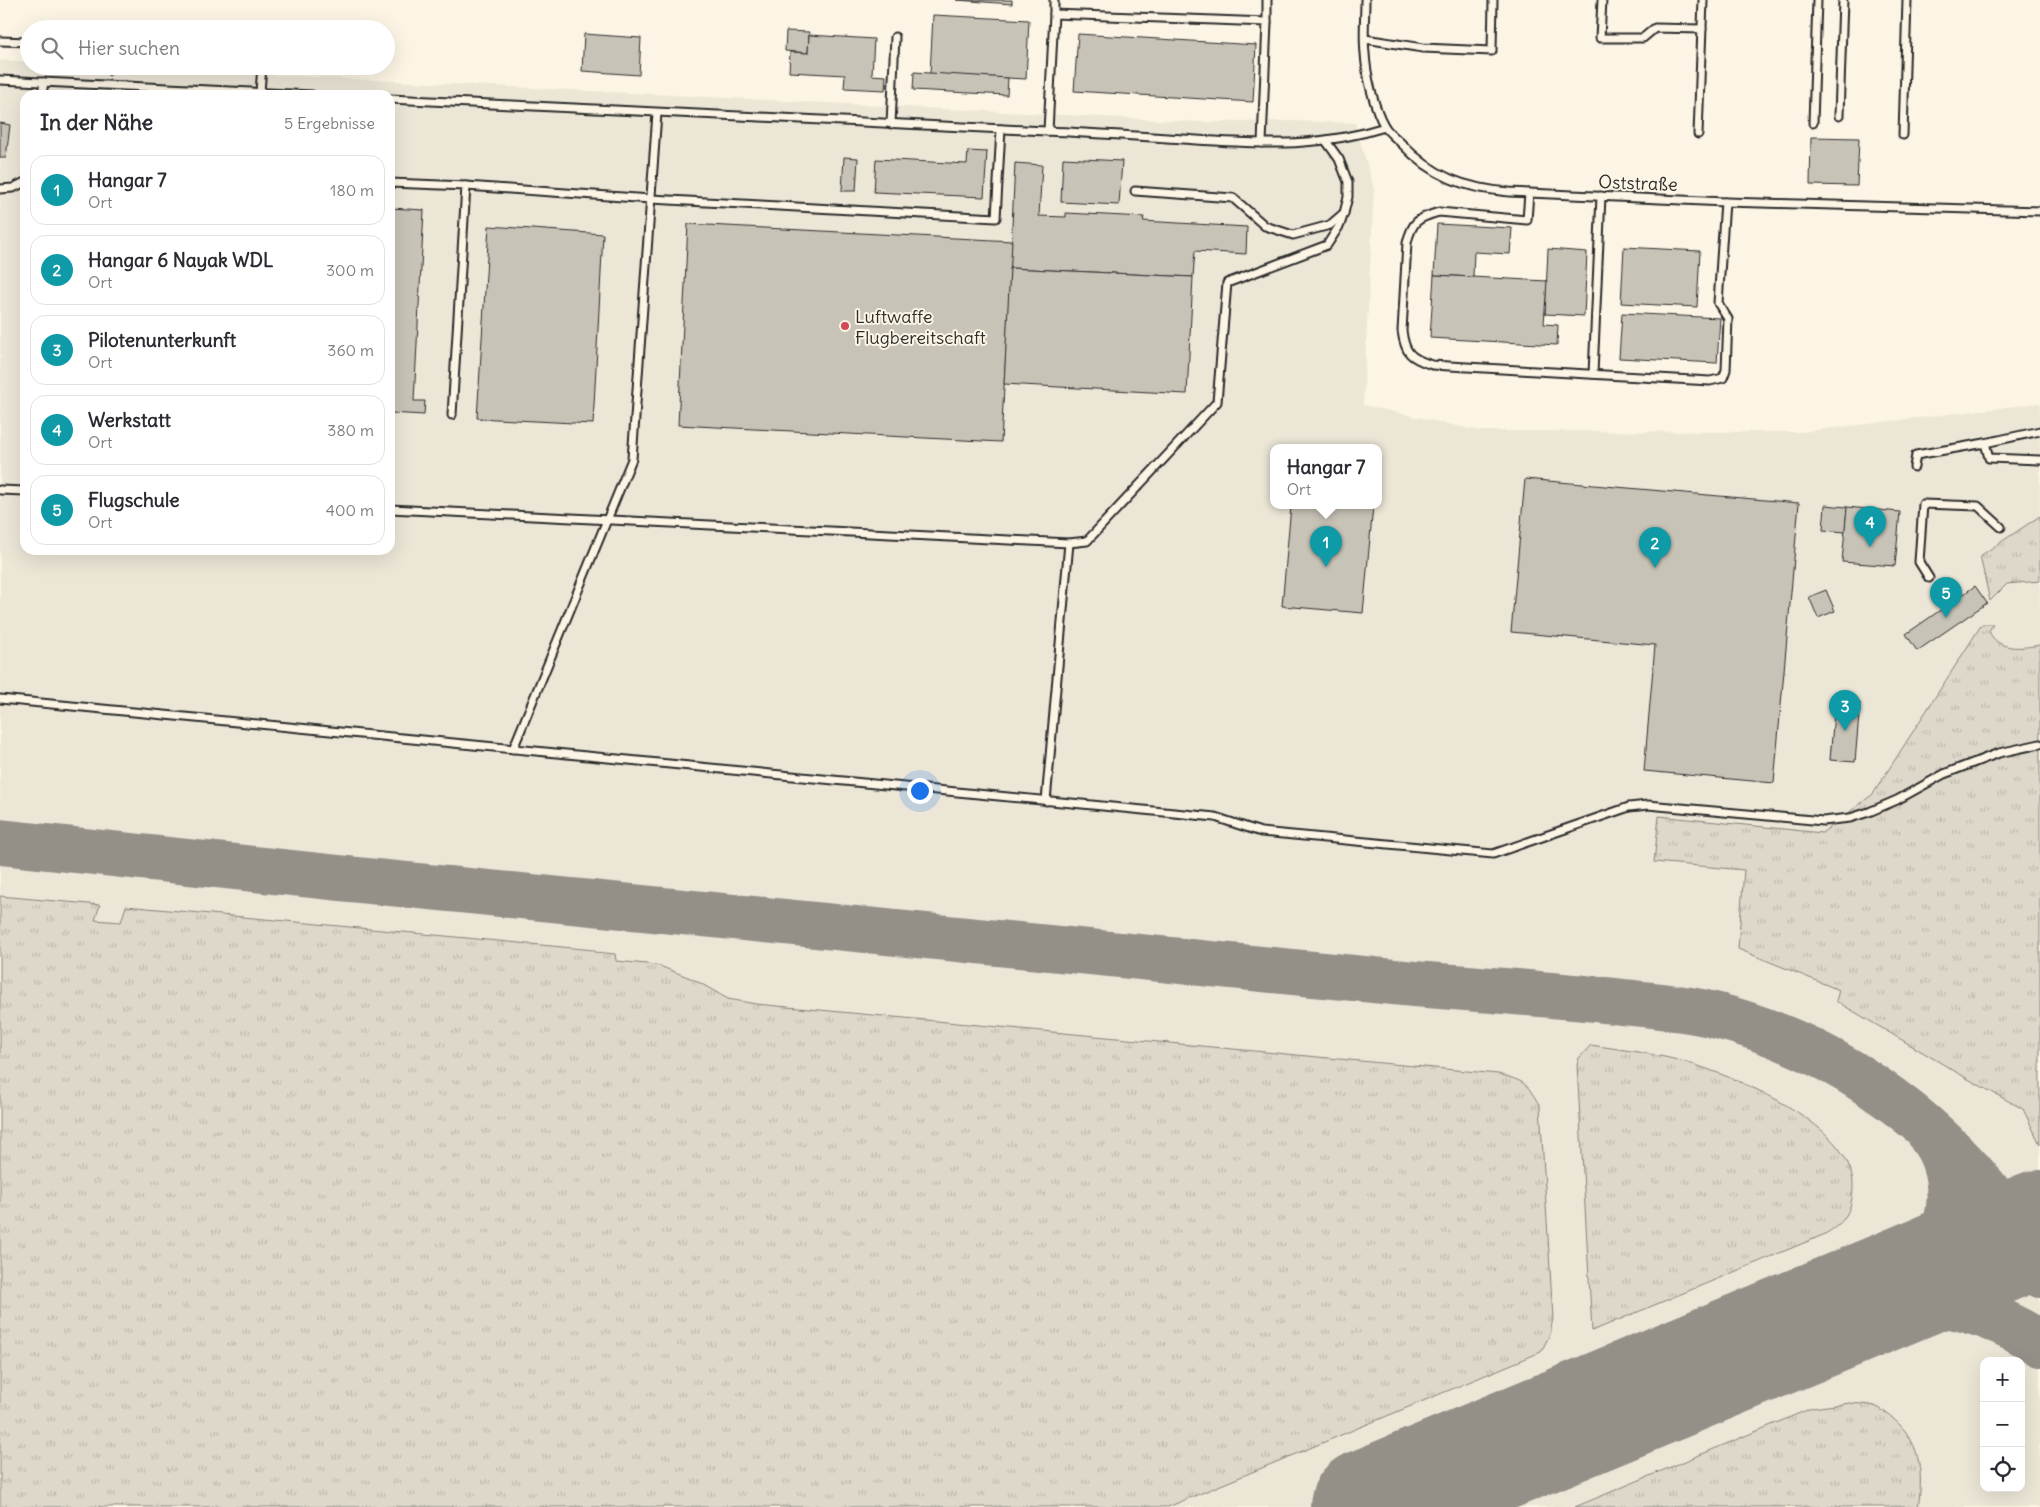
<!DOCTYPE html>
<html lang="de">
<meta charset="utf-8">
<style>
:root{--surface:#fff;--page:#f7f7f7;--text:#2b2b33;--muted:#7c7c81;--line:#e1e1e2;--accent:#d1495b}
body{margin:0;font-family:Delius,sans-serif;background:var(--page);color:var(--text)}
.controls{position:absolute;right:15px;bottom:15px;display:grid;overflow:hidden;border-radius:10px;box-shadow:0 5px 20px #0002}
.controls button{width:45px;height:45px;display:grid;place-items:center;padding:0;border:0;border-bottom:1px solid var(--line);background:var(--surface);color:var(--text);font:25px sans-serif}
.you{position:absolute;left:919px;top:790px;width:18px;height:18px;margin:-12px;border:4px solid #fff;border-radius:50%;background:#1a73e8;box-shadow:0 0 0 8px #1a73e833}
.badge{display:grid;place-items:center;width:32px;height:32px;border-radius:50%;background:var(--accent);color:#fff;font-size:16px;font-weight:700}
.pin{position:absolute;translate:-50% -41px;filter:drop-shadow(0 1px 2px #0008)}
.pin::after{content:'';position:absolute;top:26px;width:18px;height:15px;background:inherit;clip-path:polygon(0 0,100% 0,50% 100%)}
.popup{position:absolute;left:1270px;top:444px;width:112px;height:65px;box-sizing:border-box;display:grid;place-content:center;border-radius:10px;background:var(--surface);filter:drop-shadow(0 1px 4px #0005);font-size:16px;white-space:nowrap;color:var(--muted)}
.popup b{font-size:19px;color:var(--text)}
.popup::after{content:'';position:absolute;left:50%;top:100%;margin-left:-10px;border:10px solid transparent;border-top-color:var(--surface)}
.list{margin:0;padding:0;list-style:none}
h2{display:flex;justify-content:space-between;align-items:center;height:65px;margin:0;padding:0 20px;font-size:21px}
h2 small{font-size:16px;font-weight:400;color:var(--muted)}
.list li{display:grid;grid-template-columns:32px 1fr auto;gap:15px;align-items:center;box-sizing:border-box;height:70px;margin:0 10px 10px;padding:0 10px;border:1px solid var(--line);border-radius:15px}
.list b{display:block;font-size:19px;white-space:nowrap}
.list p{margin:0;font-size:16px;white-space:nowrap;color:var(--muted)}
.list em{font-size:16px;font-style:normal;color:var(--muted)}
.icon{flex:none;width:28px;height:28px;fill:none;stroke:currentColor;stroke-width:2;stroke-linecap:round;stroke-linejoin:round}
.map{position:relative;flex:none;width:2040px;height:1507px;overflow:hidden}
.search{position:absolute;background:var(--surface);box-shadow:0 5px 20px #0002;left:20px;top:20px;width:375px;height:55px;display:flex;align-items:center;gap:12px;box-sizing:border-box;padding:0 18px;border-radius:28px;color:var(--muted);font-size:19px}
.panel{position:absolute;background:var(--surface);box-shadow:0 5px 20px #0002;left:20px;top:90px;width:375px;height:465px;border-radius:15px}
.map>svg:first-child{display:block}
</style>
<div class="map">
<svg width="2040" height="1507" viewBox="0 0 2040 1507">
<defs>
<pattern id="grass-tufts" width="24" height="20" patternUnits="userSpaceOnUse" patternTransform="scale(1.25)"><rect width="24" height="20" fill="#ded8ca"/><path d="M3 7l-1-3M5 7V3M7 7l1-3M15 17l-1-3M17 17v-4M19 17l1-3" fill="none" stroke="#bfbaae"/></pattern>
</defs>
<rect width="100%" height="100%" fill="#fcf5e5"/>
<filter id="ink" filterUnits="userSpaceOnUse"><feTurbulence type="fractalNoise" baseFrequency=".02" numOctaves="2"/><feDisplacementMap in="SourceGraphic" scale="10" xChannelSelector="R" yChannelSelector="G"/><feConvolveMatrix kernelMatrix="1 2 1 2 8 2 1 2 1" color-interpolation-filters="sRGB"/></filter>
<g filter="url(#ink)">
<path fill="#ece6d7" fill-rule="evenodd" d="M 0,60 L 29,62 L 29,66 L 98,66 L 1201,122 L 1293,121 L 1355,123 L 1374,189 L 1363,405 L 1480,431 L 1801,432 L 2040,403 L 2040,1507 L 0,1507 ZM 25,95 L 390,95 L 390,550 L 25,550 ZM 1274,448 L 1378,448 L 1378,506 L 1274,506 ZM 1984,1361 L 2021,1361 L 2021,1488 L 1984,1488 Z"/>
<g fill="url(#grass-tufts)" stroke="#84827a">
<path d="M 2040,516 L 2040,581 L 2007,584 L 1990,601 L 1980,556 Z"/>
<path d="M 1982,624 L 1993,624 L 1989,631 C 1998,652 2022,648 2040,645 L 2040,1144 L 2023,1109 L 1968,1079 L 1836,1001 L 1839,990 L 1738,949 L 1744,870 L 1654,862 L 1659,816 L 1822,833 L 1873,794 Z"/>
<path d="M 0,896 L 100,905 L 95,920 L 121,922 L 126,906 L 594,950 L 595,952 L 615,954 L 616,961 L 657,965 L 693,979 L 728,999 L 756,1004 L 1498,1074 C 1526,1082 1525,1081 1540,1106 L 1553,1318 L 1550,1334 L 1541,1352 L 1168,1507 L 0,1507 Z"/>
<path d="M 1591,1045 C 1624,1050 1659,1054 1692,1064 C 1740,1079 1855,1126 1853,1187 C 1852,1212 1844,1224 1823,1235 L 1592,1331 L 1577,1065 L 1579,1058 Z"/>
<path d="M 1850,1403 C 1859,1404 1869,1404 1877,1407 C 1881,1409 1886,1413 1890,1416 C 1920,1439 1924,1471 1918,1507 L 1575,1507 L 1812,1408 Z"/>
</g>
<g fill="none" stroke-linecap="round" stroke-linejoin="round">
<g stroke="#949088" stroke-width="46">
<path d="M 0,842 L 368,881 L 1414,984 C 1481,989 1547,994 1614,1001 C 1648,1005 1685,1007 1718,1016 C 1828,1045 1929,1113 1998,1204 C 2015,1226 2027,1251 2040,1275"/>
<path d="M 1893,1289 C 1907,1278 1921,1267 1932,1252 C 1956,1220 1955,1168 1931,1137"/>
<path d="M 1834,1314 C 1863,1309 1892,1303 1922,1303 C 1958,1303 2011,1322 2040,1344"/>
</g>
<path stroke="#949088" stroke-width="116" d="M 1368,1507 L 2040,1228"/>
</g>
<g fill="#c8c3b7" stroke="#2b2b2b">
<path d="M 956,0 L 1012,0 L 1012,4 Z"/>
<path d="M 933,15 L 1029,20 L 1026,79 L 930,74 Z"/>
<path d="M 786,31 L 809,32 L 808,53 L 785,51 Z"/>
<path d="M 584,34 L 641,38 L 639,75 L 582,71 Z"/>
<path d="M 1078,34 L 1256,45 L 1253,102 L 1074,91 Z"/>
<path d="M 809,35 L 874,39 L 872,75 L 886,76 L 885,90 L 844,88 L 845,75 L 789,72 L 790,52 L 808,53 Z"/>
<path d="M 914,72 L 1008,78 L 1007,95 L 913,90 Z"/>
<path d="M 0,123 L 10,125 L 6,158 L 0,158 Z"/>
<path d="M 1811,137 L 1859,138 L 1857,186 L 1810,185 Z"/>
<path d="M 968,151 L 987,152 L 984,197 L 874,192 L 876,159 L 967,164 Z"/>
<path d="M 844,157 L 858,158 L 856,191 L 842,191 Z"/>
<path d="M 1063,158 L 1122,161 L 1119,205 L 1061,202 Z"/>
<path d="M 1015,163 L 1042,165 L 1039,216 L 1066,217 L 1066,213 L 1144,217 L 1143,221 L 1247,227 L 1246,254 L 1195,251 L 1193,277 L 1010,268 Z"/>
<path d="M 390,208 L 424,210 L 414,401 L 425,401 L 424,415 L 390,413 Z"/>
<path d="M 688,224 L 1012,241 L 1001,442 L 678,425 Z"/>
<path d="M 1437,224 L 1512,228 L 1510,254 L 1474,252 L 1473,277 L 1434,275 Z"/>
<path d="M 489,226 L 603,234 L 593,424 L 477,418 Z"/>
<path d="M 1624,247 L 1700,251 L 1697,307 L 1621,303 Z"/>
<path d="M 1548,249 L 1587,252 L 1584,316 L 1545,314 Z"/>
<path d="M 1010,268 L 1193,277 L 1187,394 L 1004,384 Z"/>
<path d="M 1434,275 L 1547,281 L 1544,324 L 1558,325 L 1557,345 L 1430,338 Z"/>
<path d="M 1622,313 L 1720,318 L 1717,363 L 1619,358 Z"/>
<path d="M 1525,479 L 1799,503 L 1774,783 L 1644,771 L 1655,645 L 1511,632 Z"/>
<path d="M 1825,505 L 1847,507 L 1845,532 L 1823,530 Z"/>
<path d="M 1291,506 L 1373,506 L 1363,613 L 1282,606 Z"/>
<path d="M 1847,507 L 1900,512 L 1895,566 L 1842,562 Z"/>
<path d="M 1975,586 L 1987,603 L 1917,651 L 1906,634 Z"/>
<path d="M 1826,590 L 1835,611 L 1818,618 L 1809,597 Z"/>
<path d="M 1835,701 L 1860,703 L 1855,762 L 1830,760 Z"/>
</g>
<g fill="none" stroke-linecap="round" stroke-linejoin="round">
<defs>
<g id="service">
<path d="M 1365,0 C 1365,18 1363,36 1365,53 C 1366,74 1374,109 1385,127 C 1389,133 1396,138 1401,143 C 1433,177 1464,188 1509,192 L 1725,202 L 2040,211"/>
<path d="M 1602,0 L 1600,38 L 1643,38 L 1655,28 L 1702,29"/>
<path d="M 1054,14 L 1054,0"/>
<path d="M 1267,22 L 1267,0"/>
<path d="M 1365,39 L 1423,48 L 1492,51 L 1493,0"/>
<path d="M 0,41 L 29,42"/>
<path d="M 0,80 L 312,95"/>
<path d="M 260,92 L 262,66"/>
<path d="M 42,95 L 44,82"/>
<path d="M 390,99 C 609,111 828,122 1046,131 C 1097,133 1147,137 1197,140 C 1266,144 1318,148 1385,127"/>
<path d="M 1839,116 L 1843,0"/>
<path d="M 1813,123 L 1817,0"/>
<path d="M 891,124 L 895,37"/>
<path d="M 1048,131 L 1054,14 L 1267,22 L 1262,143"/>
<path d="M 1698,134 L 1703,0"/>
<path d="M 1903,135 L 1907,0"/>
<path d="M 390,183 L 466,186 L 452,415"/>
<path d="M 466,186 L 651,199 L 996,218 L 1001,129"/>
<path d="M 0,189 L 13,188 L 25,182"/>
<path d="M 1135,191 L 1233,198 L 1265,226 L 1293,235 L 1330,225 L 1344,213"/>
<path d="M 1529,193 L 1527,220 L 1439,212 C 1418,218 1412,221 1407,243 L 1402,331 C 1405,353 1410,358 1432,365 L 1710,381 L 1723,378 L 1726,370 L 1728,319 L 1718,303 L 1725,202"/>
<path d="M 1593,374 L 1601,196"/>
<path d="M 1985,443 L 2040,431"/>
<path d="M 1914,467 L 1916,455 L 1985,443 L 1989,458 L 2040,460"/>
<path d="M 0,490 L 25,491"/>
<path d="M 390,509 L 1069,543 L 1087,541 L 1217,402 L 1227,283 L 1327,245 L 1340,225 L 1344,213 L 1348,197 L 1348,182 L 1339,159 L 1326,141"/>
<path d="M 1929,578 L 1919,562 L 1923,504 L 1978,506 L 2001,527"/>
<path d="M 0,699 L 1215,817 L 1261,832 L 1493,854 L 1629,807 L 1648,805 L 1823,821 L 1850,818 L 1869,812 L 1897,800 L 1944,774 L 1999,753 L 2040,744"/>
<path d="M 513,749 L 632,459 L 657,113"/>
<path d="M 1046,801 L 1069,543"/>
</g>
</defs>
<use href="#service" stroke="#2b2b2b" stroke-width="11"/>
<path stroke="#2b2b2b" stroke-width="3" stroke-dasharray="1 4" stroke-linecap="butt" d="M 109,76 L 109,66"/>
<use href="#service" stroke="#fcf5e5" stroke-width="7"/>
</g>
</g>
<circle fill="#d1495b" stroke="#fcf5e5" stroke-width="2" cx="845" cy="326" r="5"/>
<g text-anchor="middle" dominant-baseline="central" stroke-width="4" stroke-linejoin="round" paint-order="stroke">
<g font-size="18" fill="#2b2b2b" stroke="#fcf5e5">
<text transform="translate(1638 183) rotate(2)">Oststraße</text>
</g>
<g font-size="18" fill="#2b2b2b" stroke="#fcf5e5" text-anchor="start">
<text x="855" y="316">Luftwaffe<tspan x="855" dy="21">Flugbereitschaft</tspan></text>
</g>
</g>
</svg>
<div class="controls">
<button>+</button>
<button>−</button>
<button><svg class="icon" aria-label="locate" viewBox="0 0 24 24"><circle cx="12" cy="12" r="6"/><path d="M12 2v4M12 18v4M2 12h4M18 12h4"/></svg></button>
</div>
<div class="you"></div>
<div class="pin badge" style="left:1326px;top:567px;background:#0f9aa8">1</div>
<div class="popup"><b>Hangar 7</b>Ort</div>
<div class="pin badge" style="left:1655px;top:568px;background:#0f9aa8">2</div>
<div class="pin badge" style="left:1845px;top:731px;background:#0f9aa8">3</div>
<div class="pin badge" style="left:1870px;top:547px;background:#0f9aa8">4</div>
<div class="pin badge" style="left:1946px;top:618px;background:#0f9aa8">5</div>
<div class="search"><svg class="icon" aria-label="search" viewBox="0 0 24 24"><circle cx="10" cy="10" r="6"/><path d="M15 15l6 6"/></svg>Hier suchen</div>
<section class="panel">
<h2>In der Nähe<small>5 Ergebnisse</small></h2>
<ul class="list">
<li><span class="badge" style="background:#0f9aa8">1</span><div><b>Hangar 7</b><p>Ort</p></div><em>180 m</em></li>
<li><span class="badge" style="background:#0f9aa8">2</span><div><b>Hangar 6 Nayak WDL</b><p>Ort</p></div><em>300 m</em></li>
<li><span class="badge" style="background:#0f9aa8">3</span><div><b>Pilotenunterkunft</b><p>Ort</p></div><em>360 m</em></li>
<li><span class="badge" style="background:#0f9aa8">4</span><div><b>Werkstatt</b><p>Ort</p></div><em>380 m</em></li>
<li><span class="badge" style="background:#0f9aa8">5</span><div><b>Flugschule</b><p>Ort</p></div><em>400 m</em></li>
</ul>
</section>
</div>
